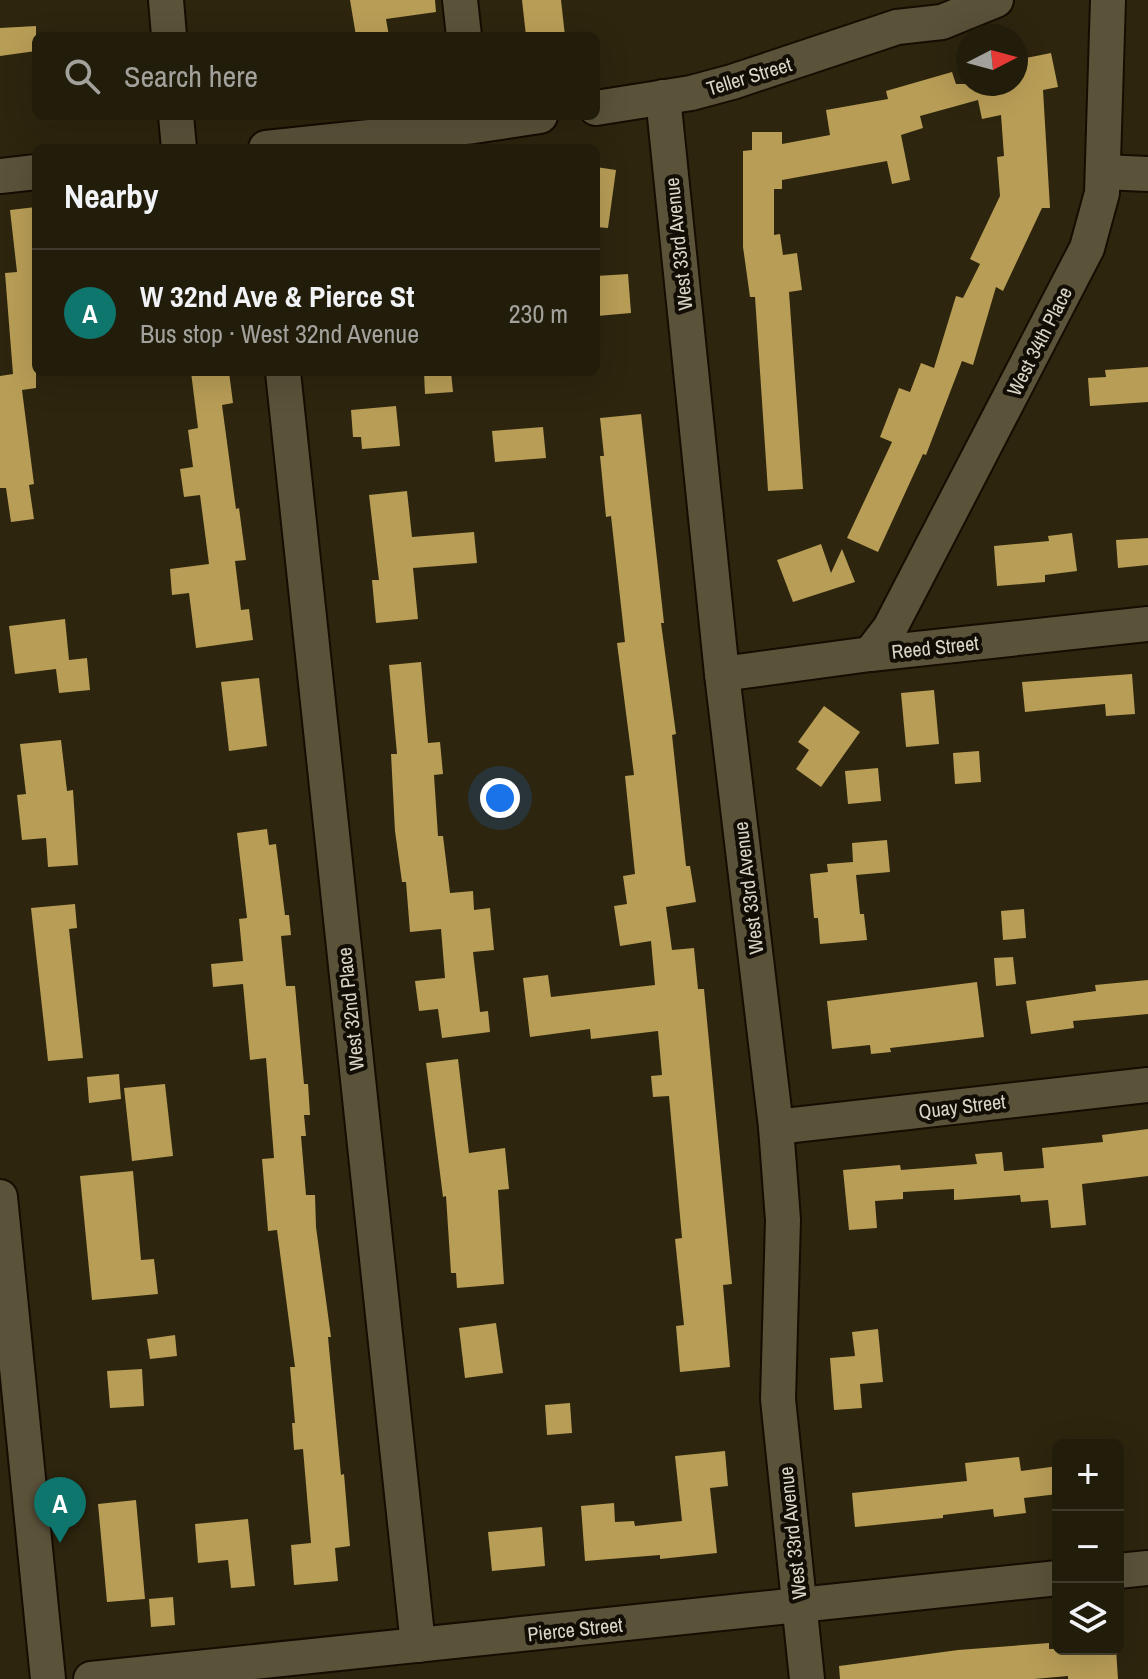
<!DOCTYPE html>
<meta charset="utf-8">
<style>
:root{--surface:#221c0a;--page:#2e2918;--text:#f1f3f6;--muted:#a2a19c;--line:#3f3a2b;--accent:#0f766e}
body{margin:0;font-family:"Archivo Narrow",sans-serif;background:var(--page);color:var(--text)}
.controls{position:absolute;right:24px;bottom:24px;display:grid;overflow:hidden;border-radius:12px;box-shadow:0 8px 32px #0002}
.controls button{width:72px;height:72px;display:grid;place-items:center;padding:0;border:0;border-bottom:2px solid var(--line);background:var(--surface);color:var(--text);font:40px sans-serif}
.compass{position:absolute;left:956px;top:24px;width:72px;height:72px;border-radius:50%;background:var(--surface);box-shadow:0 8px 32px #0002;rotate:84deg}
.you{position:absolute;left:500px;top:798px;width:28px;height:28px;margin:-20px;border:6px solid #fff;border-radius:50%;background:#1a73e8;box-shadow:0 0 0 12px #1a73e833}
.badge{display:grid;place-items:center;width:52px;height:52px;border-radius:50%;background:var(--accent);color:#fff;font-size:26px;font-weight:700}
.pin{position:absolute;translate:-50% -66px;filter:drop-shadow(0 2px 4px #0008)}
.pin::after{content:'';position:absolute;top:42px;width:28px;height:24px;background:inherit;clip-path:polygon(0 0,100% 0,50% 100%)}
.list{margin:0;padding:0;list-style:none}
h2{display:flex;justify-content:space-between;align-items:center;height:104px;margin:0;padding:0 32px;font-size:34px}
h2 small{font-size:26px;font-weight:400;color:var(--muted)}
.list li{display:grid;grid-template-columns:52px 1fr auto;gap:24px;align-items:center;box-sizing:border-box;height:128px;padding:0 32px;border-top:2px solid var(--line)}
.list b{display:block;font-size:30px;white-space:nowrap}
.list p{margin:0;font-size:26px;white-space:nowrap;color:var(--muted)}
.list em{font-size:26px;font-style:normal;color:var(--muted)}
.icon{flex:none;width:44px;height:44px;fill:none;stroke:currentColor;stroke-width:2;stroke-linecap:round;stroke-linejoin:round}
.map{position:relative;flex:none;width:1148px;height:1679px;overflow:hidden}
.search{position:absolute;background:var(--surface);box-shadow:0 8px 32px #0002;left:32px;top:32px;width:568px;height:88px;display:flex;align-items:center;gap:20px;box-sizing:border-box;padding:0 28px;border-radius:12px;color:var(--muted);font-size:30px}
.panel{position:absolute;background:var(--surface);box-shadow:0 8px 32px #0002;left:32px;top:144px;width:568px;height:232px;border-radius:12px}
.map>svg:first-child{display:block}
</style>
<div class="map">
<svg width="1148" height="1679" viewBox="0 0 1148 1679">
<rect width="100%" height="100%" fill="#2d250e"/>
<g fill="#b89d56">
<path d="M 350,0 L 435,0 L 436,12 L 386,19 L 389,36 L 356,36 Z"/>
<path d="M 522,0 L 561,0 L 565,36 L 526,36 Z"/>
<path d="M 36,26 L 36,51 L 0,56 L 0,28 Z"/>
<path d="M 1051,53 L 1058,87 L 1043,90 L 1050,208 L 1042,208 L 1003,291 L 996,287 L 973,365 L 962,361 L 926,455 L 923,454 L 878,552 L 847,538 L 892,442 L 880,437 L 899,388 L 910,392 L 921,363 L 934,368 L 956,296 L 963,298 L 980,264 L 970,259 L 1000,196 L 997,157 L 1004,156 L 1001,115 L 982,119 L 978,100 L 920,116 L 923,128 L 901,135 L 910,180 L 892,184 L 887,161 L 782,180 L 782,189 L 774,189 L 774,235 L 780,234 L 783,255 L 797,253 L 802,290 L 789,292 L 803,489 L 768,491 L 755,297 L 750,297 L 743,247 L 743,151 L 752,150 L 752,132 L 782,132 L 782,144 L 830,135 L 826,110 L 888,99 L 886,91 L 952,72 L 956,84 L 1016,84 L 1016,60 Z"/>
<path d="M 596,167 L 616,170 L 608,228 L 596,227 Z"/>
<path d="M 36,207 L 36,388 L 22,390 L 34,484 L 29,485 L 34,519 L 11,522 L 6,488 L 0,488 L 0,376 L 13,374 L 5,273 L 17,272 L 10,210 Z"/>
<path d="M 628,274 L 631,313 L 597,316 L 596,276 Z"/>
<path d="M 1148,367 L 1148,402 L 1090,406 L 1088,378 L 1106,377 L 1105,370 Z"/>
<path d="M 191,372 L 229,372 L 233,403 L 222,405 L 236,509 L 239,508 L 246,560 L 235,561 L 241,610 L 249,609 L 253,640 L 196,648 L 189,593 L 172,595 L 170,569 L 209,564 L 200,495 L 184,497 L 180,469 L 193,467 L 188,430 L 198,428 Z"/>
<path d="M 424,372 L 451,372 L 453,392 L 425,394 Z"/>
<path d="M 396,406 L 400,446 L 362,449 L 361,437 L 353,437 L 351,410 Z"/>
<path d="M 641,414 L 664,623 L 661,623 L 676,734 L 672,735 L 686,866 L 690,866 L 696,902 L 666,907 L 672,950 L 694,948 L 698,989 L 704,989 L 732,1284 L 723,1285 L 730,1367 L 680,1372 L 676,1326 L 684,1325 L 675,1239 L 682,1238 L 669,1096 L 653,1097 L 651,1076 L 662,1075 L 658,1031 L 591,1039 L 590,1029 L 530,1037 L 523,978 L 548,975 L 551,997 L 655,985 L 651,941 L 620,946 L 614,906 L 627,904 L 623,876 L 635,874 L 625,776 L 634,775 L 617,643 L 625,642 L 611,516 L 606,517 L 600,456 L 604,456 L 600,418 Z"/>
<path d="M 543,427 L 546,458 L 495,462 L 492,431 Z"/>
<path d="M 407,491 L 412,537 L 474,532 L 477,563 L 413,568 L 418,619 L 376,623 L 372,580 L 379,580 L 369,495 Z"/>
<path d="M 1072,533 L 1077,571 L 1045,575 L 1045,582 L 997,586 L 994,546 L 1049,541 L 1048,536 Z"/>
<path d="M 1148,538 L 1148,565 L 1118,568 L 1116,540 Z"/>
<path d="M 821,544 L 831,573 L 842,549 L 855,582 L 793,602 L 777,560 Z"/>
<path d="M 65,619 L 69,660 L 87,658 L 90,690 L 59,693 L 56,669 L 15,674 L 9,626 Z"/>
<path d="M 421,662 L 428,743 L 440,742 L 443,774 L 434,775 L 438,836 L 443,836 L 450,893 L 473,891 L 474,910 L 490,908 L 494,950 L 473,952 L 480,1012 L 488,1011 L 490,1032 L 442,1038 L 438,1009 L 419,1011 L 415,981 L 445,978 L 441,929 L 410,932 L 406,882 L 402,882 L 395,831 L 391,754 L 397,754 L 389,665 Z"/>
<path d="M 1132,674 L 1135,714 L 1106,716 L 1105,704 L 1025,712 L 1022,682 Z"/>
<path d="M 259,678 L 267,746 L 229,751 L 221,682 Z"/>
<path d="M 934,690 L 939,744 L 906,747 L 901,693 Z"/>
<path d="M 824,706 L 860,732 L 821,787 L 796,769 L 809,750 L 798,742 Z"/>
<path d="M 61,740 L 67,791 L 73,790 L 78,865 L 48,867 L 46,838 L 22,840 L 17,795 L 26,794 L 20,744 Z"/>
<path d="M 979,751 L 981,782 L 955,784 L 953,753 Z"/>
<path d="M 878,768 L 881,801 L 848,804 L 845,771 Z"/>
<path d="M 267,829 L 269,845 L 276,844 L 285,915 L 289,915 L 291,935 L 281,936 L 286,986 L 295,986 L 304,1084 L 308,1084 L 310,1115 L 304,1115 L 306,1136 L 301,1136 L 306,1195 L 315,1195 L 316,1227 L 331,1337 L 328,1337 L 341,1475 L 344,1474 L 350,1546 L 335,1548 L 338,1581 L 294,1585 L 291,1545 L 311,1543 L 303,1449 L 294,1450 L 292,1423 L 295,1423 L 290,1367 L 295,1367 L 277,1230 L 268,1231 L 262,1159 L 274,1158 L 266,1058 L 250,1060 L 243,984 L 213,987 L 211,964 L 243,961 L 239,919 L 247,918 L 237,833 Z"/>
<path d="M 887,840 L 890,872 L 856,875 L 860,914 L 864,914 L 867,940 L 820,944 L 818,918 L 814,918 L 810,874 L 828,872 L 827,864 L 853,862 L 852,843 Z"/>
<path d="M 75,904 L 77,928 L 69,929 L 83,1058 L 48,1061 L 31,908 Z"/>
<path d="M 1024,909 L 1026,938 L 1003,940 L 1001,911 Z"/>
<path d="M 1013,957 L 1016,984 L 996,986 L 994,958 Z"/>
<path d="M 1148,980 L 1148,1014 L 1073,1021 L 1074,1028 L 1031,1034 L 1026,1001 L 1096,991 L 1095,985 Z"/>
<path d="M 977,982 L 984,1037 L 890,1048 L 891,1052 L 871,1054 L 870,1045 L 832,1049 L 827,1001 Z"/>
<path d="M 458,1059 L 469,1153 L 505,1148 L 509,1189 L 498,1190 L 504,1284 L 457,1288 L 456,1273 L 451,1273 L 446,1196 L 443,1197 L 426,1063 Z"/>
<path d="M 119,1074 L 121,1099 L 89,1103 L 87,1077 Z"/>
<path d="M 165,1084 L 173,1156 L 132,1161 L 124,1088 Z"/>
<path d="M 1148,1129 L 1148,1176 L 1082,1184 L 1086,1225 L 1051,1228 L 1048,1200 L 1021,1202 L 1020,1195 L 954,1200 L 954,1189 L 903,1192 L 903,1199 L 875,1201 L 877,1228 L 849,1230 L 843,1170 L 900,1165 L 901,1170 L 977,1164 L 975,1154 L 1002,1152 L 1004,1171 L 1044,1168 L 1042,1148 L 1103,1142 L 1102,1135 Z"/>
<path d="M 133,1171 L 141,1260 L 154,1259 L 158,1294 L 92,1300 L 80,1176 Z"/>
<path d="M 496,1323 L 503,1373 L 465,1378 L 459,1328 Z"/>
<path d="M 878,1329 L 883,1382 L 860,1384 L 862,1408 L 834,1410 L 830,1358 L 855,1356 L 852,1332 Z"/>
<path d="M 175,1335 L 177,1356 L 150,1359 L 147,1339 Z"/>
<path d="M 142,1369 L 144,1406 L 110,1408 L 107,1371 Z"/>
<path d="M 570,1403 L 572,1433 L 547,1435 L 545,1405 Z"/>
<path d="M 725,1451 L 728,1486 L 710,1488 L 717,1553 L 660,1559 L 660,1555 L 585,1561 L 581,1506 L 614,1503 L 615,1522 L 634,1521 L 635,1526 L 682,1521 L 675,1456 Z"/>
<path d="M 1019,1457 L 1021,1471 L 1058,1466 L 1058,1494 L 1024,1498 L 1026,1513 L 994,1517 L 993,1509 L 943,1515 L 943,1518 L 855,1527 L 852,1493 L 967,1481 L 965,1463 Z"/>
<path d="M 136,1500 L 145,1599 L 107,1602 L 98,1504 Z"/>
<path d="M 248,1519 L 255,1586 L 231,1588 L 228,1560 L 198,1563 L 195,1524 Z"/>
<path d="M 542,1527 L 545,1566 L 492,1571 L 488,1532 Z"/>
<path d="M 173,1597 L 175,1625 L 151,1627 L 149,1599 Z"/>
<path d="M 1049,1643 L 1049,1649 L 1116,1649 L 1118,1679 L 1068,1679 L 1068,1676 L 1034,1679 L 840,1679 L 839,1666 L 958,1650 Z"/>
</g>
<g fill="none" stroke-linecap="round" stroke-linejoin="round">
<defs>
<g id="minor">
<path d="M 166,0 L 169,36"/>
<path d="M 460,0 L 464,36"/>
<path d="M 663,97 L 722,674 L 776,1127 L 783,1220 L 778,1399 L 807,1679"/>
<path d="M 596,108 L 691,93 L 732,82 L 897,27 L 942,22 L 996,0"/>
<path d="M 176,116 L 179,148"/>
<path d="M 266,148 L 474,126 L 540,116"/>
<path d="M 1104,172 L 1148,174"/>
<path d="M 0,176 L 36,172"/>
<path d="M 283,372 L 418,1645"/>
<path d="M 870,654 L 890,628 L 1087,248 L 1102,193 L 1108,0"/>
<path d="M 722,674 L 870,654 L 1148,624"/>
<path d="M 776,1127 L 1148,1085"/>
<path d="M 0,1197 L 48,1679"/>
<path d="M 1118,1571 L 1148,1568"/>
<path d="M 91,1679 L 1058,1578"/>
</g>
</defs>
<use href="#minor" stroke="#150d00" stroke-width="38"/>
<use href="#minor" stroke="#5b523a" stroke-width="34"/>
</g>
<g text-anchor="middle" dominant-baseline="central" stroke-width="8" stroke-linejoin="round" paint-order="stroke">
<g font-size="20" fill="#dbd5c8" stroke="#120e05">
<text transform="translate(749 76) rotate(-17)">Teller Street</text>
<text transform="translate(678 244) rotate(-96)">West 33rd Avenue</text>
<text transform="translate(1039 341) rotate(-63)">West 34th Place</text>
<text transform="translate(935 647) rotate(-6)">Reed Street</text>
<text transform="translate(748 888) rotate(-97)">West 33rd Avenue</text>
<text transform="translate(350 1009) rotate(-96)">West 32nd Place</text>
<text transform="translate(962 1106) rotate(-7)">Quay Street</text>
<text transform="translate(792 1533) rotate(-96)">West 33rd Avenue</text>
<text transform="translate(575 1629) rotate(-6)">Pierce Street</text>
</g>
</g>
</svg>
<div class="controls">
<button>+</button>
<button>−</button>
<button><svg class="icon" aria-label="layers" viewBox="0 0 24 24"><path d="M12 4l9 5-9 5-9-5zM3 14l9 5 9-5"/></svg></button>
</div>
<svg class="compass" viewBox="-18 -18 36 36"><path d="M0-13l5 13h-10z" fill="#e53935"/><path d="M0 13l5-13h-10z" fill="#a2a19c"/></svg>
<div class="you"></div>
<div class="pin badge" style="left:60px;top:1543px">A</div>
<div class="search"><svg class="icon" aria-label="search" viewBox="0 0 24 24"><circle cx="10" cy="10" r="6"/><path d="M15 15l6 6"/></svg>Search here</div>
<section class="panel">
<h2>Nearby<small></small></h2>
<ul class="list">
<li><span class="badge">A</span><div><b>W 32nd Ave &amp; Pierce St</b><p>Bus stop · West 32nd Avenue</p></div><em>230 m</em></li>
</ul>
</section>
</div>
